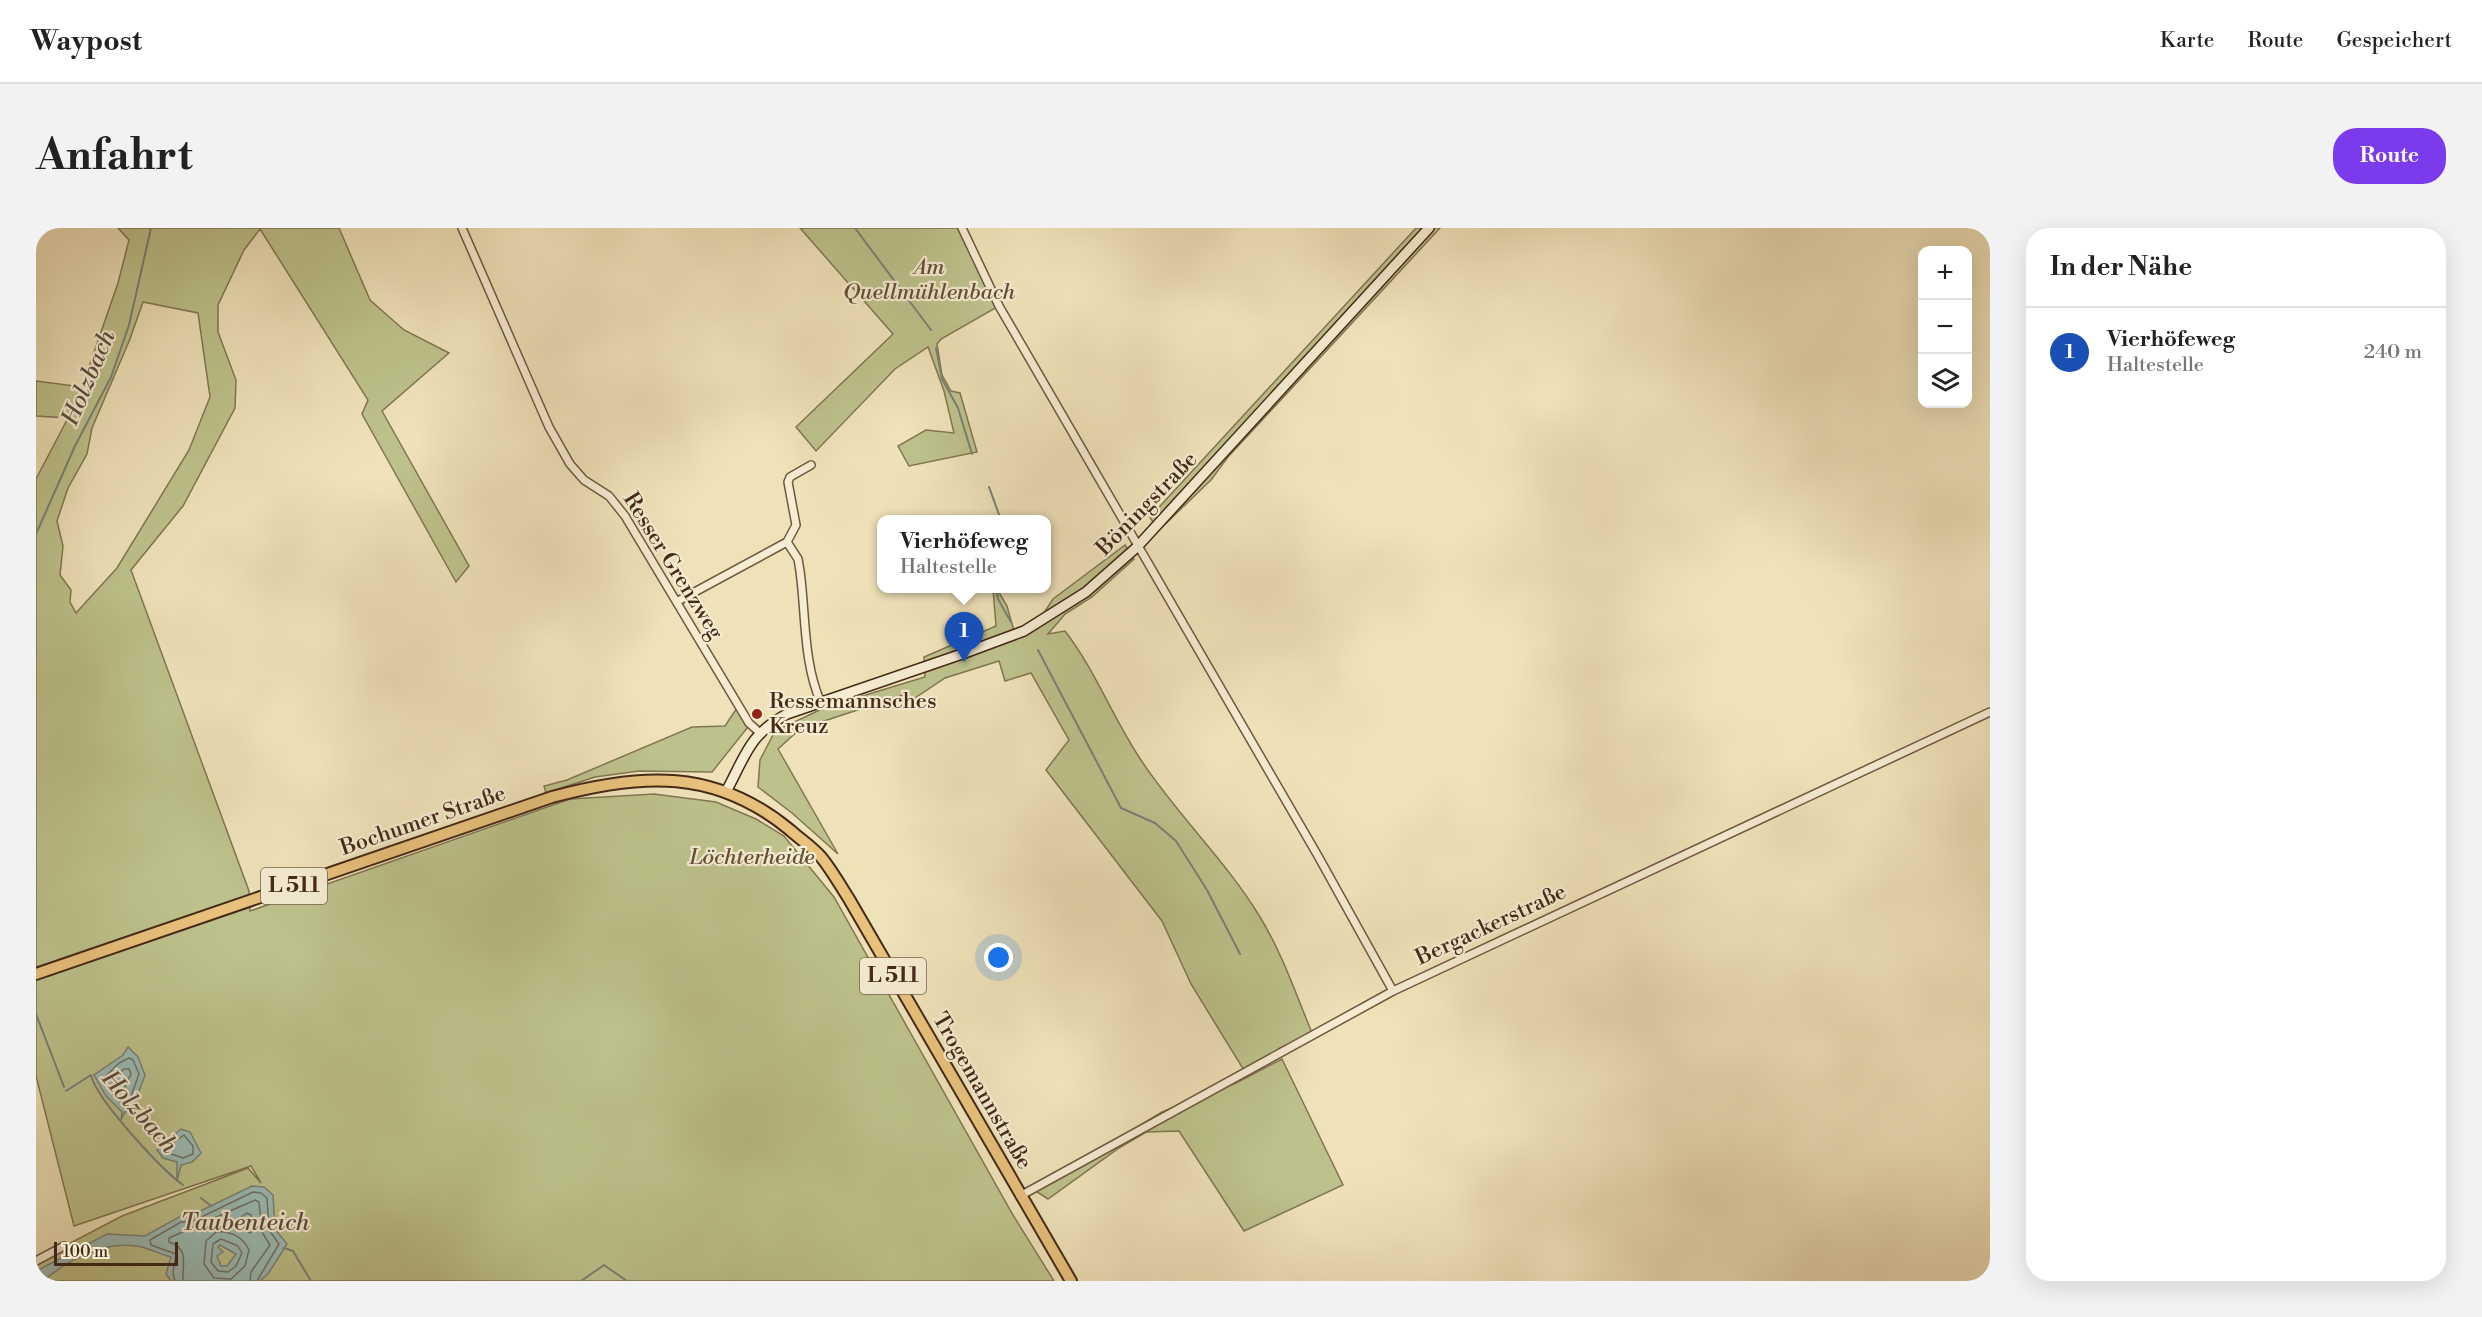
<!DOCTYPE html>
<html lang="de">
<meta charset="utf-8">
<style>
:root{--surface:#fff;--page:#f2f2f2;--text:#222;--muted:#767676;--line:#e0e0e0;--accent:#7c3aed}
body{margin:0;font-family:"Libre Bodoni",serif;background:var(--page);color:var(--text)}
.controls{position:absolute;right:18px;top:18px;display:grid;overflow:hidden;border-radius:12px;box-shadow:0 6px 24px #0002}
.controls button{width:54px;height:54px;display:grid;place-items:center;padding:0;border:0;border-bottom:2px solid var(--line);background:var(--surface);color:var(--text);font:30px sans-serif}
.scale{position:absolute;left:18px;bottom:15px;width:124px;box-sizing:border-box;padding-left:6px;border:3px solid #452918;border-top:0;font-size:16px;line-height:21px;white-space:nowrap;color:#452918;-webkit-text-stroke:4px #f5ecd2;paint-order:stroke}
.you{position:absolute;left:963px;top:730px;width:21px;height:21px;margin:-15px;border:4px solid #fff;border-radius:50%;background:#1a73e8;box-shadow:0 0 0 9px #1a73e833}
.badge{display:grid;place-items:center;width:39px;height:39px;border-radius:50%;background:var(--accent);color:#fff;font-size:20px;font-weight:700}
.pin{position:absolute;translate:-50% -50px;filter:drop-shadow(0 2px 3px #0008)}
.pin::after{content:'';position:absolute;top:32px;width:21px;height:18px;background:inherit;clip-path:polygon(0 0,100% 0,50% 100%)}
.popup{position:absolute;left:841px;top:287px;width:174px;height:78px;box-sizing:border-box;display:grid;place-content:center;border-radius:12px;background:var(--surface);filter:drop-shadow(0 2px 4px #0005);font-size:20px;white-space:nowrap;color:var(--muted)}
.popup b{font-size:22px;color:var(--text)}
.popup::after{content:'';position:absolute;left:50%;top:100%;margin-left:-12px;border:12px solid transparent;border-top-color:var(--surface)}
.list{margin:0;padding:0;list-style:none}
h2{display:flex;justify-content:space-between;align-items:center;height:78px;margin:0;padding:0 24px;font-size:26px}
h2 small{font-size:20px;font-weight:400;color:var(--muted)}
.list li{display:grid;grid-template-columns:39px 1fr auto;gap:18px;align-items:center;box-sizing:border-box;height:90px;padding:0 24px;border-top:2px solid var(--line)}
.list b{display:block;font-size:22px;white-space:nowrap}
.list p{margin:0;font-size:20px;white-space:nowrap;color:var(--muted)}
.list em{font-size:20px;font-style:normal;color:var(--muted)}
.icon{flex:none;width:33px;height:33px;fill:none;stroke:currentColor;stroke-width:2;stroke-linecap:round;stroke-linejoin:round}
.map{position:relative;flex:none;width:1954px;height:1053px;overflow:hidden;border-radius:24px}
header{display:flex;align-items:center;gap:36px;box-sizing:border-box;height:84px;padding:0 30px;background:var(--surface);border-bottom:2px solid var(--line)}
header strong{font-size:28px}
nav{display:flex;gap:33px;margin-inline-start:auto;font-size:21px}
.intro{display:flex;align-items:center;justify-content:space-between;box-sizing:border-box;height:144px;padding:0 36px}
h1{margin:0;font-size:42px}
.button{padding:15px 27px;border-radius:24px;background:var(--accent);color:#fff;font-size:21px;font-weight:700}
main{display:flex;gap:36px;padding:0 36px}
aside{flex:1;background:var(--surface);border-radius:24px;box-shadow:0 6px 24px #0002}
.map>svg:first-child{display:block}
</style>
<header>
<strong>Waypost</strong>
<nav><a>Karte</a><a>Route</a><a>Gespeichert</a></nav>
</header>
<div class="intro"><h1>Anfahrt</h1><a class="button">Route</a></div>
<main>
<div class="map">
<svg width="1954" height="1053" viewBox="0 0 1954 1053">
<rect width="100%" height="100%" fill="#efe2b9"/>
<filter id="stains"><feTurbulence type="fractalNoise" baseFrequency=".00333" numOctaves="4"/><feColorMatrix values="0 0 0 0 .2 0 0 0 0 .09 0 0 0 0 .02 0 0 0 .5 -.17"/></filter>
<radialGradient id="worn" r=".72"><stop offset=".6" stop-color="#630" stop-opacity="0"/><stop offset="1" stop-color="#630" stop-opacity=".3"/></radialGradient>
<g fill="#bdc28c" stroke="#817652" stroke-width="1.5" fill-rule="evenodd">
<path d="M 82,0 L 303,0 L 334,72 L 368,102 L 413,125 L 346,183 L 433,338 L 420,354 L 326,186 L 332,172 L 224,1 L 208,22 L 182,77 L 182,104 L 200,152 L 199,180 L 147,278 L 95,342 L 213,663 L 214,683 L 534,571 L 618,566 L 680,574 L 720,591 L 748,608 L 798,669 L 977,987 L 1018,1053 L 0,1053 L 0,1033 L 86,988 L 212,940 L 225,955 L 215,938 L 38,998 L 0,848 L 0,251 L 32,190 L 0,188 L 0,153 L 46,159 L 82,55 L 93,12 ZM 107,74 L 162,85 L 174,169 L 153,222 L 81,340 L 40,385 L 34,374 L 35,362 L 24,347 L 27,318 L 21,293 L 32,260 L 51,226 L 56,200 L 94,111 Z"/>
<path d="M 764,0 L 926,0 L 963,78 L 905,111 L 901,116 L 906,147 L 915,163 L 924,165 L 941,224 L 873,238 L 862,218 L 890,202 L 918,205 L 908,163 L 892,119 L 859,141 L 780,223 L 760,199 L 857,106 Z"/>
<path d="M 1380,0 L 1404,0 L 1192,229 L 1175,252 L 1122,303 L 1114,289 Z"/>
<path d="M 1089,317 L 1098,331 L 1056,369 L 1029,386 L 1012,406 L 1029,403 C 1059,442 1076,488 1103,529 C 1139,585 1189,631 1224,689 C 1246,725 1260,766 1276,805 L 1244,820 L 1209,844 L 1155,756 L 1126,693 L 1010,542 L 1033,512 L 995,445 L 969,453 L 963,433 L 909,450 L 870,476 L 867,467 L 764,501 L 742,521 L 802,626 L 756,585 L 722,559 L 724,532 L 739,503 L 790,479 L 889,449 L 888,429 L 960,398 L 957,361 L 961,361 L 971,378 L 980,410 L 996,403 L 1017,371 Z"/>
<path d="M 701,480 L 712,499 L 676,544 L 603,543 L 559,549 L 510,565 L 508,558 L 531,552 L 656,499 L 689,498 Z"/>
<path d="M 1246,831 L 1307,957 L 1208,1003 L 1143,903 L 1110,904 L 1083,920 L 1012,971 L 998,962 L 1126,884 L 1200,855 Z"/>
</g>
<g fill="#9bbcb6" stroke="#798177" stroke-width="1.5" fill-rule="evenodd">
<path d="M 92,819 L 102,829 L 109,847 L 96,882 L 89,884 L 85,892 L 86,884 L 70,868 L 58,847 L 87,827 Z"/>
<path d="M 145,901 L 154,904 L 165,925 L 156,934 L 145,937 L 141,953 L 141,934 L 127,930 L 121,922 Z"/>
<path d="M 216,958 L 228,959 L 237,967 L 239,1001 L 251,1016 L 232,1046 L 224,1053 L 135,1053 L 130,1046 L 135,1029 C 123,1026 111,1019 99,1018 C 66,1013 31,1033 7,1053 L 0,1053 L 0,1043 L 71,1006 L 109,1008 L 145,988 L 152,989 ZM 184,1017 L 200,1026 L 191,1038 L 185,1038 L 181,1028 L 187,1024 L 182,1019 Z"/>
</g>
<g fill="none" stroke-linecap="round" stroke-linejoin="round">
<g stroke="#707267" stroke-width="1.5">
<path d="M 93,830 L 97,832 L 103,846 L 93,874 L 89,878 L 75,864 L 68,850 L 83,835 Z"/>
<path d="M 88,841 L 93,841 L 95,846 L 87,863 L 77,852 Z"/>
<path d="M 148,907 L 157,918 L 157,926 L 147,930 L 130,924 L 130,920 Z"/>
<path d="M 211,985 L 215,987 L 217,1003 L 214,1005 L 196,995 Z"/>
<path d="M 180,1004 C 194,1002 207,1009 213,1022 L 209,1038 L 195,1051 L 178,1050 L 168,1036 L 170,1013 Z"/>
<path d="M 185,1011 L 202,1018 L 206,1025 L 200,1038 L 192,1044 L 182,1043 L 175,1034 L 177,1016 Z"/>
<path d="M 139,1053 L 137,1045 L 140,1026 L 115,1017 L 114,1012 L 145,994 L 155,994 L 217,964 L 225,965 L 231,970 L 233,1002 L 243,1016 L 221,1053"/>
<path d="M 147,1053 C 146,1036 154,1021 133,1014 L 133,1010 L 219,972 L 223,974 L 226,1004 L 234,1017 L 215,1044 L 214,1053"/>
</g>
<g stroke="#798177" stroke-width="2">
<path d="M 819,0 L 895,102"/>
<path d="M 900,120 L 906,151 L 922,180 L 936,226"/>
<path d="M 953,259 L 965,292"/>
<path d="M 0,306 L 39,218 L 75,149 L 93,97 L 115,0"/>
<path d="M 960,360 L 962,371 L 975,394"/>
<path d="M 1002,422 L 1085,580 L 1119,595 L 1140,613 L 1171,662 L 1204,726"/>
<path d="M 0,786 L 28,859"/>
<path d="M 30,863 L 55,847 C 60,871 125,941 147,957"/>
<path d="M 165,970 L 175,978"/>
<path d="M 248,1020 L 257,1023 L 275,1053"/>
<path d="M 545,1053 L 568,1037 L 591,1053"/>
</g>
<defs>
<g id="street">
<path d="M 426,0 L 513,199 L 534,236 L 548,252 L 573,268 L 589,288 L 713,495 L 723,504"/>
<path d="M 926,0 L 963,78 L 1282,628 L 1357,763"/>
<path d="M 775,237 L 754,249 L 752,254 L 760,297 L 751,314 L 762,331 L 764,343 C 770,387 767,434 785,475"/>
<path d="M 642,373 L 751,314"/>
<path d="M 984,968 L 1357,763 L 1954,484"/>
<path d="M 0,1033 L 28,1018"/>
</g>
<path id="secondary" d="M 691,562 C 710,526 714,506 751,486 L 926,426 L 988,403 L 1050,364 L 1101,319 L 1393,0"/>
<path id="primary" d="M 0,746 L 516,569 C 605,545 679,540 754,602 C 764,611 776,619 785,629 C 795,641 804,657 813,671 L 1035,1053"/>
</defs>
<use href="#street" stroke="#705740" stroke-width="10"/>
<use href="#secondary" stroke="#452918" stroke-width="12"/>
<use href="#primary" stroke="#452918" stroke-width="14"/>
<use href="#street" stroke="#f5ecd2" stroke-width="7"/>
<use href="#secondary" stroke="#f5ecd2" stroke-width="9"/>
<use href="#primary" stroke="#e8c17c" stroke-width="10"/>
</g>
<circle fill="#8f2418" stroke="#f5ecd2" stroke-width="2" cx="721" cy="486" r="6"/>
<g text-anchor="middle" dominant-baseline="central" stroke-width="4.5" stroke-linejoin="round" paint-order="stroke">
<g fill="#f5ecd2" stroke="#7a6450" stroke-width="1.5">
<rect x="225" y="640" width="66" height="36" rx="4.5"/>
<rect x="824" y="730" width="66" height="36" rx="4.5"/>
</g>
<g font-size="21" font-weight="bold" fill="#452918">
<text x="258" y="658">L 511</text>
<text x="857" y="748">L 511</text>
</g>
<g font-size="22" font-style="italic" fill="#634f35" stroke="#f5ecd2">
<text x="893" y="39">Am<tspan x="893" dy="25">Quellmühlenbach</tspan></text>
<text x="716" y="629">Löchterheide</text>
</g>
<g font-size="22" fill="#452918" stroke="#f5ecd2">
<text transform="translate(1111 276) rotate(-46)">Böningstraße</text>
<text transform="translate(637 338) rotate(58)">Resser Grenzweg</text>
<text transform="translate(387 593) rotate(-19)">Bochumer Straße</text>
<text transform="translate(1455 697) rotate(-25)">Bergackerstraße</text>
<text transform="translate(946 863) rotate(60)">Trogemannstraße</text>
</g>
<g font-size="22" fill="#452918" stroke="#f5ecd2" text-anchor="start">
<text x="733" y="473">Ressemannsches<tspan x="733" dy="25">Kreuz</tspan></text>
</g>
<g font-size="24" font-style="italic" fill="#5a4e40" stroke="#f5ecd2">
<text transform="translate(53 150) rotate(-67)">Holzbach</text>
<text transform="translate(103 884) rotate(49)">Holzbach</text>
<text x="209" y="995">Taubenteich</text>
</g>
</g>
<rect width="100%" height="100%" filter="url(#stains)"/>
<rect width="100%" height="100%" fill="url(#worn)"/>
</svg>
<div class="controls">
<button>+</button>
<button>−</button>
<button><svg class="icon" aria-label="layers" viewBox="0 0 24 24"><path d="M12 4l9 5-9 5-9-5zM3 14l9 5 9-5"/></svg></button>
</div>
<div class="scale">100 m</div>
<div class="you"></div>
<div class="pin badge" style="left:928px;top:434px;background:#1a4fb4">1</div>
<div class="popup"><b>Vierhöfeweg</b>Haltestelle</div>
</div>
<aside>
<h2>In der Nähe<small></small></h2>
<ul class="list">
<li><span class="badge" style="background:#1a4fb4">1</span><div><b>Vierhöfeweg</b><p>Haltestelle</p></div><em>240 m</em></li>
</ul>
</aside>
</main>
